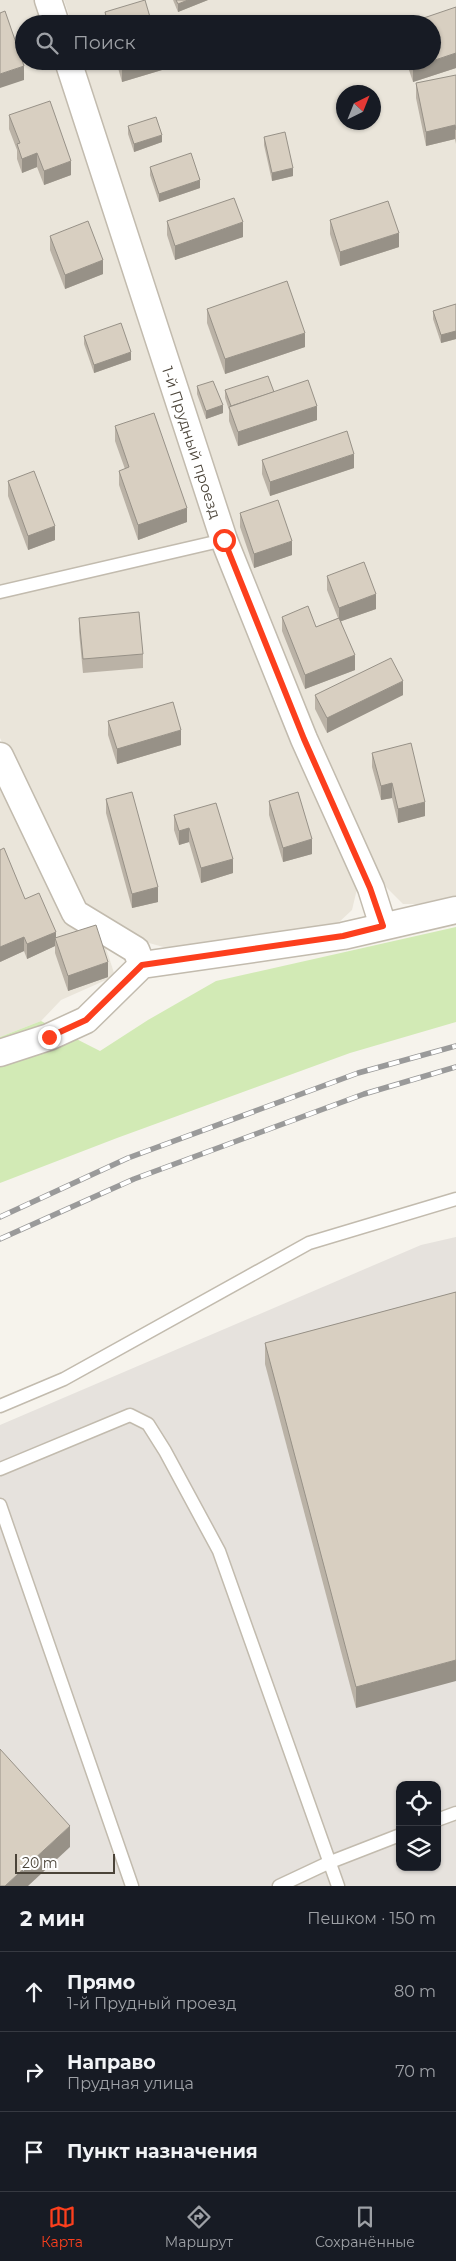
<!DOCTYPE html>
<html lang="ru">
<meta charset="utf-8">
<style>
:root{--surface:#171b24;--page:#242831;--text:#f1f3f6;--muted:#9ea1a6;--line:#363941;--accent:#fc3f1d}
body{margin:0;font-family:Montserrat,sans-serif;background:var(--page);color:var(--text)}
.controls{position:absolute;right:15px;bottom:15px;display:grid;overflow:hidden;border-radius:10px;box-shadow:0 1px 4px #0004}
.controls button{width:45px;height:45px;display:grid;place-items:center;padding:0;border:0;border-bottom:1px solid var(--line);background:var(--surface);color:var(--text);font:25px sans-serif}
.compass{position:absolute;left:336px;top:85px;width:45px;height:45px;border-radius:50%;background:var(--surface);box-shadow:0 1px 4px #0004;rotate:43deg}
.scale{position:absolute;left:15px;bottom:12px;width:100px;box-sizing:border-box;padding-left:5px;border:2px solid #4b4439;border-top:0;font-size:14px;line-height:18px;white-space:nowrap;color:#4b4439;-webkit-text-stroke:4px #fff;paint-order:stroke}
.stop{position:absolute;width:15px;height:15px;margin:-11px;border:4px solid #fc3f1d;border-radius:50%;background:#fff}
.stop.end{background:#fc3f1d;border-color:#fff;box-shadow:0 1px 5px #0008}
.list{margin:0;padding:0;list-style:none}
h2{display:flex;justify-content:space-between;align-items:center;height:65px;margin:0;padding:0 20px;font-size:21px}
h2 small{font-size:16px;font-weight:400;color:var(--muted)}
.list li{display:grid;grid-template-columns:32px 1fr auto;gap:15px;align-items:center;box-sizing:border-box;height:80px;padding:0 20px;border-top:1px solid var(--line)}
.list b{display:block;font-size:19px;white-space:nowrap}
.list p{margin:0;font-size:16px;white-space:nowrap;color:var(--muted)}
.list em{font-size:16px;font-style:normal;color:var(--muted)}
.icon{flex:none;width:28px;height:28px;fill:none;stroke:currentColor;stroke-width:2;stroke-linecap:round;stroke-linejoin:round}
.map{position:relative;flex:none;width:456px;height:1886px;overflow:hidden}
.search{position:absolute;background:var(--surface);box-shadow:0 1px 4px #0004;left:15px;right:15px;top:15px;height:55px;display:flex;align-items:center;gap:12px;box-sizing:border-box;padding:0 18px;border-radius:28px;color:var(--muted);font-size:19px}
.sheet{height:305px;background:var(--surface)}
nav{display:flex;justify-content:space-around;align-items:center;box-sizing:border-box;height:70px;border-top:1px solid var(--line);background:var(--surface);font-size:14px;color:var(--muted)}
nav a{display:grid;justify-items:center;gap:2px}
nav .on{color:var(--accent)}
.map>svg:first-child{display:block}
</style>
<div class="map">
<svg width="456" height="1886" viewBox="0 0 456 1886">
<rect width="100%" height="100%" fill="#f6f3ec"/>
<g fill="#eae5da" fill-rule="evenodd">
<path d="M 0,0 L 34,0 L 41,24 L 24,24 L 24,61 L 54,61 L 167,398 L 294,747 L 357,889 L 352,910 L 336,925 L 189,954 L 138,940 L 81,908 L 0,738 Z"/>
<path d="M 64,0 L 456,0 L 456,896 L 417,904 L 403,904 L 386,887 L 317,740 L 234,538 L 83,61 L 432,61 L 432,24 L 72,24 ZM 344,92 L 374,92 L 374,122 L 344,122 Z"/>
<path d="M 0,786 L 67,923 L 103,939 L 115,976 L 61,1000 L 41,1021 L 0,1037 Z"/>
</g>
<path fill="#e6e2dd" fill-rule="evenodd" d="M 456,1237 L 456,1886 L 0,1886 L 0,1425 L 421,1245 ZM 400,1785 L 437,1785 L 437,1867 L 400,1867 Z"/>
<path fill="#d2eab5" d="M 456,927 L 456,1022 L 350,1053 L 117,1138 L 0,1183 L 0,1037 L 41,1021 L 100,1051 L 148,1020 L 216,981 Z"/>
<g fill="none" stroke-linecap="round" stroke-linejoin="round">
<defs>
<g id="service">
<path d="M 0,592 L 224,540"/>
<path d="M 0,1406 L 64,1379 L 309,1243 L 456,1199"/>
<path d="M 0,1469 L 130,1415 L 148,1424 L 165,1451 L 219,1551 L 338,1886"/>
<path d="M 0,1505 L 132,1886"/>
<path d="M 437,1820 L 456,1813"/>
<path d="M 279,1886 L 328,1863 L 400,1835"/>
</g>
<g id="minor">
<path d="M 48,0 L 56,24"/>
<path id="s1" d="M 68,61 L 224,540 L 304,739 L 371,888 L 383,926"/>
<path d="M 0,756 L 75,913 L 136,950 L 142,965"/>
<path d="M 0,1053 L 49,1037 L 86,1020 L 142,965 L 343,936 L 456,910"/>
</g>
</defs>
<use href="#service" stroke="#c2bbae" stroke-width="15"/>
<use href="#minor" stroke="#c2bbae" stroke-width="29"/>
<use href="#service" stroke="#fff" stroke-width="12"/>
<use href="#minor" stroke="#fff" stroke-width="26"/>
<defs>
<g id="rail">
<path d="M 0,1217 L 128,1158 L 358,1073 L 456,1046"/>
<path d="M 0,1239 L 134,1179 L 364,1094 L 456,1067"/>
</g>
</defs>
<use href="#rail" stroke="#9a9a9a" stroke-width="5.5"/>
<use href="#rail" stroke="#fff" stroke-width="4" stroke-dasharray="11" stroke-linecap="butt"/>
</g>
<g fill="#bab2a6">
<path d="M 173,0 L 208,0 L 178,12 Z"/>
<path d="M 456,7 L 456,68 L 413,82 L 406,61 L 432,61 Z"/>
<path d="M 105,12 L 152,24 L 105,24 Z"/>
<path d="M 116,61 L 162,61 L 162,70 L 122,82 Z"/>
<path d="M 456,75 L 456,144 L 455,139 L 426,146 L 416,98 L 416,83 Z"/>
<path d="M 9,115 L 71,175 L 44,185 L 37,167 L 22,173 L 17,159 L 17,150 L 9,129 Z"/>
<path d="M 128,126 L 162,142 L 134,152 L 128,134 Z"/>
<path d="M 264,137 L 293,176 L 272,181 L 264,145 Z"/>
<path d="M 150,167 L 200,188 L 159,202 L 150,175 Z"/>
<path d="M 330,220 L 399,247 L 340,266 L 330,234 Z"/>
<path d="M 167,221 L 243,237 L 175,260 L 167,235 Z"/>
<path d="M 50,236 L 103,274 L 65,289 L 50,250 Z"/>
<path d="M 456,304 L 456,339 L 441,343 L 433,319 L 433,311 Z"/>
<path d="M 207,309 L 305,347 L 225,374 L 207,323 Z"/>
<path d="M 84,336 L 131,360 L 94,373 L 84,344 Z"/>
<path d="M 197,386 L 223,413 L 206,419 L 197,394 Z"/>
<path d="M 225,390 L 274,392 L 317,420 L 238,446 L 229,421 L 229,410 L 225,398 Z"/>
<path d="M 115,426 L 187,522 L 138,540 L 119,485 L 119,471 L 125,469 L 115,441 Z"/>
<path d="M 262,460 L 354,468 L 270,496 L 262,474 Z"/>
<path d="M 8,481 L 55,540 L 28,550 L 8,496 Z"/>
<path d="M 240,513 L 292,555 L 254,568 L 240,527 Z"/>
<path d="M 327,576 L 376,609 L 341,621 L 355,670 L 305,689 L 282,631 L 282,617 L 316,627 L 338,618 L 327,590 Z"/>
<path d="M 79,618 L 143,654 L 143,668 L 83,673 L 79,632 Z"/>
<path d="M 315,695 L 403,695 L 327,733 L 315,709 Z"/>
<path d="M 108,721 L 181,745 L 117,764 L 108,735 Z"/>
<path d="M 372,753 L 425,816 L 398,823 L 392,798 L 381,800 L 372,767 Z"/>
<path d="M 106,799 L 158,902 L 132,908 L 106,813 Z"/>
<path d="M 269,801 L 312,854 L 283,862 L 269,815 Z"/>
<path d="M 174,815 L 233,859 L 233,873 L 201,883 L 189,842 L 179,845 L 174,830 Z"/>
<path d="M 25,899 L 56,938 L 108,977 L 68,991 L 55,953 L 55,946 L 27,959 L 24,951 L 0,962 Z"/>
<path d="M 456,1292 L 356,1708 L 265,1364 L 265,1343 Z"/>
</g>
<g fill="#979187">
<path d="M 188,0 L 208,0 L 178,12 L 178,4 Z"/>
<path d="M 456,53 L 456,68 L 413,82 L 413,68 Z"/>
<path d="M 144,61 L 162,61 L 162,70 L 122,82 L 122,68 Z"/>
<path d="M 24,66 L 24,80 L 0,88 L 0,74 Z"/>
<path d="M 455,125 L 455,139 L 426,146 L 426,132 Z"/>
<path d="M 162,135 L 162,142 L 134,152 L 134,144 Z"/>
<path d="M 37,153 L 37,167 L 22,173 L 22,159 Z"/>
<path d="M 71,161 L 71,175 L 44,185 L 44,171 Z"/>
<path d="M 293,168 L 293,176 L 272,181 L 272,173 Z"/>
<path d="M 200,180 L 200,188 L 159,202 L 159,194 Z"/>
<path d="M 243,222 L 243,237 L 175,260 L 175,246 Z"/>
<path d="M 399,233 L 399,247 L 340,266 L 340,252 Z"/>
<path d="M 103,260 L 103,274 L 65,289 L 65,275 Z"/>
<path d="M 456,331 L 456,339 L 441,343 L 441,335 Z"/>
<path d="M 305,333 L 305,347 L 225,374 L 225,359 Z"/>
<path d="M 131,352 L 131,360 L 94,373 L 94,365 Z"/>
<path d="M 223,405 L 223,413 L 206,419 L 206,411 Z"/>
<path d="M 317,406 L 317,420 L 238,446 L 238,432 Z"/>
<path d="M 354,454 L 354,468 L 270,496 L 270,482 Z"/>
<path d="M 187,508 L 187,522 L 138,540 L 138,525 Z"/>
<path d="M 55,526 L 55,540 L 28,550 L 28,536 Z"/>
<path d="M 292,541 L 292,555 L 254,568 L 254,554 Z"/>
<path d="M 376,594 L 376,609 L 339,622 L 339,608 Z"/>
<path d="M 355,655 L 355,670 L 305,689 L 305,675 Z"/>
<path d="M 403,681 L 403,695 L 327,733 L 327,718 Z"/>
<path d="M 181,730 L 181,745 L 117,764 L 117,749 Z"/>
<path d="M 392,783 L 392,798 L 381,800 L 381,786 Z"/>
<path d="M 425,802 L 425,816 L 398,823 L 398,809 Z"/>
<path d="M 189,828 L 189,842 L 179,845 L 179,831 Z"/>
<path d="M 312,839 L 312,854 L 283,862 L 283,848 Z"/>
<path d="M 233,859 L 233,873 L 201,883 L 201,868 Z"/>
<path d="M 158,887 L 158,902 L 132,908 L 132,894 Z"/>
<path d="M 56,932 L 56,941 L 55,938 L 55,946 L 27,959 L 27,944 Z"/>
<path d="M 24,937 L 24,951 L 0,962 L 0,947 Z"/>
<path d="M 108,962 L 108,977 L 68,991 L 68,976 Z"/>
<path d="M 456,1660 L 456,1681 L 356,1708 L 356,1687 Z"/>
<path d="M 70,1826 L 70,1847 L 28,1886 L 5,1886 Z"/>
</g>
<g fill="#d8cfc1" stroke="#979187">
<path d="M 145,0 L 152,24 L 108,24 L 105,12 Z"/>
<path d="M 176,0 L 188,0 L 178,4 Z"/>
<path d="M 456,7 L 456,53 L 432,61 L 432,24 L 406,24 Z"/>
<path d="M 5,11 L 24,66 L 0,74 L 0,13 Z"/>
<path d="M 120,61 L 144,61 L 122,68 Z"/>
<path d="M 411,61 L 432,61 L 413,68 Z"/>
<path d="M 456,75 L 456,130 L 455,125 L 426,132 L 416,83 Z"/>
<path d="M 50,101 L 71,161 L 44,171 L 37,153 L 22,159 L 17,144 L 20,143 L 9,115 Z"/>
<path d="M 156,117 L 162,135 L 134,144 L 128,126 Z"/>
<path d="M 285,132 L 293,168 L 272,173 L 264,137 Z"/>
<path d="M 191,153 L 200,180 L 159,194 L 150,167 Z"/>
<path d="M 234,198 L 243,222 L 175,246 L 167,221 Z"/>
<path d="M 388,201 L 399,233 L 340,252 L 330,220 Z"/>
<path d="M 88,221 L 103,260 L 65,275 L 50,236 Z"/>
<path d="M 287,281 L 305,333 L 225,359 L 207,309 Z"/>
<path d="M 456,304 L 456,331 L 441,335 L 433,311 Z"/>
<path d="M 121,323 L 131,352 L 94,365 L 84,336 Z"/>
<path d="M 268,376 L 274,392 L 231,406 L 225,390 Z"/>
<path d="M 308,380 L 317,406 L 238,432 L 229,407 Z"/>
<path d="M 213,381 L 223,405 L 206,411 L 197,386 Z"/>
<path d="M 154,413 L 187,508 L 138,525 L 119,471 L 129,467 L 115,426 Z"/>
<path d="M 347,431 L 354,454 L 270,482 L 262,460 Z"/>
<path d="M 34,471 L 55,526 L 28,536 L 8,481 Z"/>
<path d="M 278,500 L 292,541 L 254,554 L 240,513 Z"/>
<path d="M 364,562 L 376,594 L 339,608 L 327,576 Z"/>
<path d="M 308,606 L 316,627 L 339,618 L 355,655 L 305,675 L 282,617 Z"/>
<path d="M 139,612 L 143,654 L 83,659 L 79,618 Z"/>
<path d="M 391,658 L 403,681 L 327,718 L 315,695 Z"/>
<path d="M 173,702 L 181,730 L 117,749 L 108,721 Z"/>
<path d="M 411,743 L 425,802 L 398,809 L 392,783 L 381,786 L 372,753 Z"/>
<path d="M 132,792 L 158,887 L 132,894 L 106,799 Z"/>
<path d="M 298,792 L 312,839 L 283,848 L 269,801 Z"/>
<path d="M 216,803 L 233,859 L 201,868 L 189,828 L 179,831 L 174,815 Z"/>
<path d="M 4,848 L 25,899 L 39,893 L 56,932 L 27,944 L 24,937 L 0,947 L 0,850 Z"/>
<path d="M 96,925 L 108,962 L 68,976 L 55,938 Z"/>
<path d="M 456,1292 L 456,1660 L 356,1687 L 265,1343 Z"/>
<path d="M 0,1749 L 70,1826 L 5,1886 L 0,1886 Z"/>
</g>
<g fill="none" stroke-linecap="round" stroke-linejoin="round">
<path stroke="#fc3f1d" stroke-width="6" d="M 49,1037 L 86,1020 L 142,965 L 343,936 L 383,926 L 370,888 L 304,739 L 224,540"/>
</g>
<g text-anchor="middle" dominant-baseline="central" stroke-width="4" stroke-linejoin="round" paint-order="stroke">
<g font-size="15" fill="#4b4439" stroke="#fff">
<text stroke="none"><textPath href="#s1" startOffset="401">1-й Прудный проезд</textPath></text>
</g>
</g>
</svg>
<div class="controls">
<button><svg class="icon" aria-label="locate" viewBox="0 0 24 24"><circle cx="12" cy="12" r="6"/><path d="M12 2v4M12 18v4M2 12h4M18 12h4"/></svg></button>
<button><svg class="icon" aria-label="layers" viewBox="0 0 24 24"><path d="M12 4l9 5-9 5-9-5zM3 14l9 5 9-5"/></svg></button>
</div>
<svg class="compass" viewBox="-18 -18 36 36"><path d="M0-13l5 13h-10z" fill="#e53935"/><path d="M0 13l5-13h-10z" fill="#9ea1a6"/></svg>
<div class="scale">20 m</div>
<div class="stop" style="left:224px;top:540px"></div>
<div class="stop end" style="left:49px;top:1037px"></div>
<div class="search"><svg class="icon" aria-label="search" viewBox="0 0 24 24"><circle cx="10" cy="10" r="6"/><path d="M15 15l6 6"/></svg>Поиск</div>
</div>
<section class="sheet">
<h2>2 мин<small>Пешком · 150 m</small></h2>
<ul class="list">
<li><svg class="icon" aria-label="ahead" viewBox="0 0 24 24"><path d="M12 20V5M6 11l6-6 6 6"/></svg><div><b>Прямо</b><p>1-й Прудный проезд</p></div><em>80 m</em></li>
<li><svg class="icon" aria-label="right" viewBox="0 0 24 24"><path d="M7 20v-9h11M14 6l5 5-5 5"/></svg><div><b>Направо</b><p>Прудная улица</p></div><em>70 m</em></li>
<li><svg class="icon" aria-label="arrive" viewBox="0 0 24 24"><path d="M6 21V4h12l-3 4 3 4H6"/></svg><div><b>Пункт назначения</b></div></li>
</ul>
</section>
<nav>
<a class="on"><svg class="icon" aria-label="map" viewBox="0 0 24 24"><path d="M3 6l6-2 6 2 6-2v14l-6 2-6-2-6 2zM9 4v14M15 6v14"/></svg>Карта</a>
<a><svg class="icon" aria-label="directions" viewBox="0 0 24 24"><path d="M12 3l9 9-9 9-9-9zM9 14v-3h6M13 9l2 2-2 2"/></svg>Маршрут</a>
<a><svg class="icon" aria-label="saved" viewBox="0 0 24 24"><path d="M7 4h10v16l-5-4-5 4z"/></svg>Сохранённые</a>
</nav>
